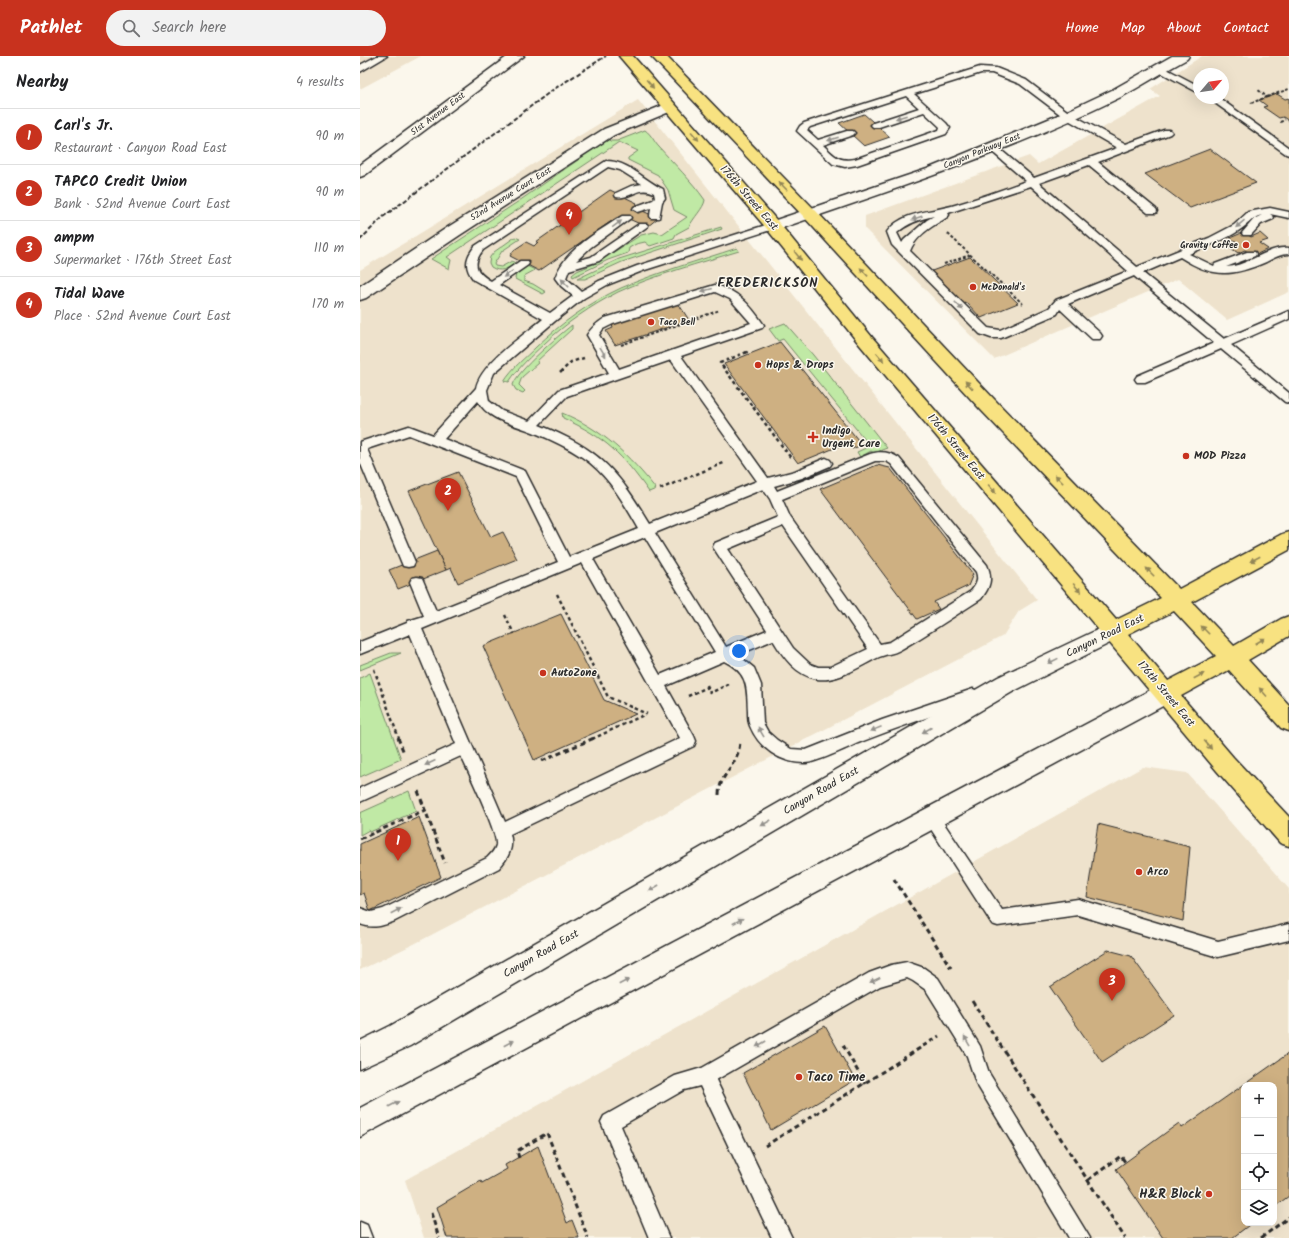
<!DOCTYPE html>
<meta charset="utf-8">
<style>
:root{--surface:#fff;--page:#f2f2f2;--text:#202124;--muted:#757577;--line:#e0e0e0;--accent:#c8321e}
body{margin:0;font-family:Kalam,sans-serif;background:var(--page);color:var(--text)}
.controls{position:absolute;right:12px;bottom:12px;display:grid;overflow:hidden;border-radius:8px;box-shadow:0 4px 16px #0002}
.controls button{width:36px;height:36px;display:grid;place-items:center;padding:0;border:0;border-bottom:1px solid var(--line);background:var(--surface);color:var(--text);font:20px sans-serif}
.compass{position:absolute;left:833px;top:12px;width:36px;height:36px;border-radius:50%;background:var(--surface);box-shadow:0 4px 16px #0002;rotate:61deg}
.you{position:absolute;left:379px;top:595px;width:14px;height:14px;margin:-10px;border:3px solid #fff;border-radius:50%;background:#1a73e8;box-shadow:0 0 0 6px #1a73e833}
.badge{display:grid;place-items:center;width:26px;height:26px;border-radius:50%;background:var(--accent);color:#fff;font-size:13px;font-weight:700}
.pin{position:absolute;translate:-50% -33px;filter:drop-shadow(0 1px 2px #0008)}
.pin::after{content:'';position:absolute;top:21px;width:14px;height:12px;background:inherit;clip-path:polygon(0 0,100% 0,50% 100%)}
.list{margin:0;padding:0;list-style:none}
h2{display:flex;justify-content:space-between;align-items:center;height:52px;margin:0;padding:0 16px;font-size:17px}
h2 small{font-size:13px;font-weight:400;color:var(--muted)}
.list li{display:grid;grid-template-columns:26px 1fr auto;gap:12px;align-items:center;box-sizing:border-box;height:56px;padding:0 16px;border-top:1px solid var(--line)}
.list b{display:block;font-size:15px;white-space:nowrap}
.list p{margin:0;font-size:13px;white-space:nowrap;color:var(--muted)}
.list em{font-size:13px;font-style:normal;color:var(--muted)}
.icon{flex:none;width:22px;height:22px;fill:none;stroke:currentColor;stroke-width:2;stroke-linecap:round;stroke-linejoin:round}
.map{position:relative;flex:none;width:929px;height:1182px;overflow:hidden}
header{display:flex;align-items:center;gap:24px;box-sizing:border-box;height:56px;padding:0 20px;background:var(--accent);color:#fff}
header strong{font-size:19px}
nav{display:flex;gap:22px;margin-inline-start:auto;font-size:14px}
.search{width:280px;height:36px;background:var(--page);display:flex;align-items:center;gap:10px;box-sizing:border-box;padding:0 14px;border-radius:22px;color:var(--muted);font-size:15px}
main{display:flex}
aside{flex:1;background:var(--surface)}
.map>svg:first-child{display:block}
</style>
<header>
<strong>Pathlet</strong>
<div class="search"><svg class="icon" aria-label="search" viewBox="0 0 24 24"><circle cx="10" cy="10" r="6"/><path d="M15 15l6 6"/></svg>Search here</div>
<nav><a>Home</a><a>Map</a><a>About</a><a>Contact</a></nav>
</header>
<main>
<aside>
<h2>Nearby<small>4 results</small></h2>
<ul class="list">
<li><span class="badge">1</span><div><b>Carl's Jr.</b><p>Restaurant · Canyon Road East</p></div><em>90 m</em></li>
<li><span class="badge">2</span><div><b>TAPCO Credit Union</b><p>Bank · 52nd Avenue Court East</p></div><em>90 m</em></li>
<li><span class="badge">3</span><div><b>ampm</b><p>Supermarket · 176th Street East</p></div><em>110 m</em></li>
<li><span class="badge">4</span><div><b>Tidal Wave</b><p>Place · 52nd Avenue Court East</p></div><em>170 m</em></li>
</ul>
</aside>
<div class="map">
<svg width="929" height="1182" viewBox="0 0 929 1182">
<rect width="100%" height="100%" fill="#fbf7ec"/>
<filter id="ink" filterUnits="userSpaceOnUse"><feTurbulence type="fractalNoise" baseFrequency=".025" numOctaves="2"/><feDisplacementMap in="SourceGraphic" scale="8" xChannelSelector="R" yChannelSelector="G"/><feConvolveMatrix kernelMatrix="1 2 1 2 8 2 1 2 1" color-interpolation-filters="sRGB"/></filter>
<g filter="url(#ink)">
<g fill="#eee2cc" fill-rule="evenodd">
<path d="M 0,0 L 61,0 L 0,33 Z"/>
<path d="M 842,0 L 929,0 L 929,236 L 867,264 L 818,223 L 634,303 L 505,173 L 505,160 L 669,100 L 678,108 L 800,40 L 790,33 ZM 839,18 L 863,18 L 863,42 L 839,42 Z"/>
<path d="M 278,44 L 677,544 L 659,555 L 643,580 L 54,888 L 0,914 L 0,214 Z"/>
<path d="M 783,711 L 827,717 L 929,833 L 929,1182 L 64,1182 L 45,1124 ZM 884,1029 L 914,1029 L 914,1167 L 884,1167 Z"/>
</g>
<g fill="#c0e9a5" stroke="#768a68">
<path d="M 285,74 C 292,79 294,86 299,91 C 315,109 331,124 345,144 C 344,152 333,162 329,171 L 316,178 L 314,182 L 290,190 L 285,186 L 276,188 L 269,192 L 268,197 L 248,204 L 213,221 L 212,219 L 217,215 L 236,207 L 281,179 L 294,176 L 302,178 L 327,161 L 314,154 L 308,134 L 298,119 L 268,104 L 268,102 L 278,95 L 259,86 L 87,201 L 91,204 L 89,213 L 71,203 L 159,145 L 248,83 L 250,85 L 257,85 Z"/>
<path d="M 361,171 L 362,173 L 262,206 L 225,223 L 217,223 L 259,203 Z"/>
<path d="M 155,181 L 160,183 L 142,195 L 134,208 L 135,210 L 141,211 L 152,205 L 155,207 C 148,213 140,217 131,211 L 129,207 L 130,201 L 134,196 Z"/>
<path d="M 377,192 L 379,195 C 340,207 295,219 258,236 C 231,250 206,267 184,288 C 171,300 158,312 149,326 L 144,325 C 152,312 165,302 176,291 C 201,267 229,247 261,232 C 298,216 338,205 377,192 Z"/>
<path d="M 167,210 L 175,214 L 164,220 L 164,225 L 173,228 L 186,236 L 183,238 L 155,223 L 156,217 Z"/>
<path d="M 425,267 L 453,299 L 527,392 L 514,397 L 511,395 L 500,401 L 497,396 L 510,390 L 423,283 L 418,285 L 409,273 Z"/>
<path d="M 212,269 L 212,273 L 177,305 L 178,307 L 162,321 L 159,329 L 165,335 L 163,337 L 156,334 L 153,329 C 157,315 199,279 212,269 Z"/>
<path d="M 202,357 C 242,373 270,400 296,433 L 289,436 C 262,398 246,382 203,362 Z"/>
<path d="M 31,597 L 41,597 L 0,614 L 0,609 Z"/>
<path d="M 10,617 L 41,703 L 0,721 L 0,622 Z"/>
<path d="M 49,735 L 56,755 L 10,776 L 9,774 L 0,779 L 0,757 Z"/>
</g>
<g fill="#ceb082" stroke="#2b2b2b">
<path d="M 917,38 L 925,43 L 929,42 L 929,65 L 923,61 L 919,62 L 903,51 L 907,50 L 899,44 Z"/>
<path d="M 504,58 L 530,81 L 504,90 L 479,67 Z"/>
<path d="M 850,93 L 896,127 L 830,152 L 785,118 Z"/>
<path d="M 250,134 L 277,147 L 274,151 L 298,162 L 287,171 L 262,160 L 256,162 L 179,215 L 150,200 L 154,194 L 166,186 L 174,190 L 178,186 L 176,186 Z"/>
<path d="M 884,176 L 891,181 L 900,177 L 908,184 L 899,187 L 908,193 L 893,200 L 885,194 L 878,197 L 868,190 L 877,186 L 870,182 Z"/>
<path d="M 610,201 L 658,247 L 621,262 L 607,247 L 602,249 L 569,216 Z"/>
<path d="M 318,247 L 329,264 L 255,289 L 246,275 L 253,272 L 252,269 Z"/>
<path d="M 420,286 L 502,389 L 492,393 L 487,387 L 438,407 L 364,308 Z"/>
<path d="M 517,409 L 530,412 L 613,518 L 608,530 L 574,546 L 579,553 L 557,563 L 460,433 Z"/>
<path d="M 98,416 L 131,481 L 143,476 L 157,503 L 98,527 L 91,512 L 86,514 L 49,435 Z"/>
<path d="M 77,495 L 86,514 L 38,533 L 29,514 Z"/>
<path d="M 201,558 L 244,644 L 276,658 L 174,704 L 123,590 Z"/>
<path d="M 59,761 L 81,821 L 10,855 L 4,837 L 0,839 L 0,788 Z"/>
<path d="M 738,768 L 830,791 L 823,865 L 727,841 Z"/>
<path d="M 748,894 L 771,900 L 814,959 L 742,1006 L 690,931 Z"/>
<path d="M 465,970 L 495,1024 L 411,1074 L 383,1017 Z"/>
<path d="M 929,997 L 929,1140 L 914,1151 L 914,1029 L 884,1029 L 884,1167 L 892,1167 L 872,1182 L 803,1182 L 756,1113 L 819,1067 L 822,1072 Z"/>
<path d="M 178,1090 L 207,1167 L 212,1164 L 219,1182 L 87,1182 L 77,1151 L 121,1125 L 122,1127 L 147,1113 L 145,1109 Z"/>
</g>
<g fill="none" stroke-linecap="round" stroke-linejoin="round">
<defs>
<g id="lane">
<path d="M 17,0 L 27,0 L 0,16 L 0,9 Z"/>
<path d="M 801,10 L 839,30 L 839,37 L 798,15 L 797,13 Z"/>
<path d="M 620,11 L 636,12 L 666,24 L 711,58 L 766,88 L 804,74 L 810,74 L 812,76 L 810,78 L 738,106 L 796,153 L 797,155 L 796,157 L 788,157 L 729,109 L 679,127 L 777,211 L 849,182 L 874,169 L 888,156 L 910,152 L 929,156 L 929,162 L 910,158 L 914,161 L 913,163 L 901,168 L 891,179 L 883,179 L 882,177 L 894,163 L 902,159 C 892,161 889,168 881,173 C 866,184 847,190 829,198 L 854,210 L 855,208 L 887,196 L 895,196 L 896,198 L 895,200 L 866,211 C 889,210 907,190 929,192 L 929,198 C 920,198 914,202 906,206 C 871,221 853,222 820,201 L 783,217 L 864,283 L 929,255 L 929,263 L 871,289 L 929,337 L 929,347 L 925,346 L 861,293 L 785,326 L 777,326 L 775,323 L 777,320 L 854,287 L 774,220 L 708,248 L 740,277 L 742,280 L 740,283 L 732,283 L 700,253 L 697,258 L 641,282 L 631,282 L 620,278 L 532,189 L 527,176 C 542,155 573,156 595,149 C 619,142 642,134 666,125 L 629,93 L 627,91 L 629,89 L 635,89 L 674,122 L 757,92 L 705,62 L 660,28 L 632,17 L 621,17 L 554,38 L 586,67 L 590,72 L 586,78 L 497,109 L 485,111 L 473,108 L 437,75 L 440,70 L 444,67 ZM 546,40 L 559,52 L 513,67 L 511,69 L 513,71 L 519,71 L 564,56 L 580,71 L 579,74 L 495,103 C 478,106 475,100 463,89 L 493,79 L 495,77 L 493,75 L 487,75 L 458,84 L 447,74 L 450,71 ZM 671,130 L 768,215 L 696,244 L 689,252 L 640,274 L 628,272 L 550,195 C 554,184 566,174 576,168 C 580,165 586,163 589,159 L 588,157 ZM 574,160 L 567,164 L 544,184 L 542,187 L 537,177 C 548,167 560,163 574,160 Z"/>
<path d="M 848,42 L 859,42 L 929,92 L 929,99 L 926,98 Z"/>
<path d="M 246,105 C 269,105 283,124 303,133 L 305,142 L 302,146 L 299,162 L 291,162 L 290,160 L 291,152 L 278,156 L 273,153 L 274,151 L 293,144 L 295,142 L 294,137 C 278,129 270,144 256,141 L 255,139 L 256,137 L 271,130 L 282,128 L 260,114 L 248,111 L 123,194 C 111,209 117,217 131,225 L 160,205 L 168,205 L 169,207 L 168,209 L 139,229 L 190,257 L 213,240 L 201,230 L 195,222 C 205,193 238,176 262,160 L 270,160 L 271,162 L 231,191 L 216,205 L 231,201 L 279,168 L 287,168 L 288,170 L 239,205 L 209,214 L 206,222 L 221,235 L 239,225 L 277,210 L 409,168 L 417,168 L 418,170 L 417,172 L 285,214 L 247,229 L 224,242 L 195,265 L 134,317 L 127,334 L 129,345 L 142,355 L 169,365 L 199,334 L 249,317 L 227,279 C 232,271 237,267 245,262 L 355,229 C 378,234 391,250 404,269 L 402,272 L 321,300 L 408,422 L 435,415 L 466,402 L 470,404 L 472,407 L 470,410 L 442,422 L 414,430 L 417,435 L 510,398 C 520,395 530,396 539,402 L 627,509 C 633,522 630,532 621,543 C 594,560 568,578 540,594 C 533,598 525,598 517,602 C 500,610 478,626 457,623 C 436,619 424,602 413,584 L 378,599 L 394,612 L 401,629 L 403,667 L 408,676 L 417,684 L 431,693 L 446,694 L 522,664 L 613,633 L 618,635 L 620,639 L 618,643 C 578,658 538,671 498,687 C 487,692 454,708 444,707 C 420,707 399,692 390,670 C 388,666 388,660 388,655 C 387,630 388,617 364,605 L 306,630 L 334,680 L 336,685 L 334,690 L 150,778 C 154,792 148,802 139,812 L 35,865 C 22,870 13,873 0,868 L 0,852 L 11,856 L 23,853 L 127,802 C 131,798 135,794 136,789 C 138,777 108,715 101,700 L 0,746 L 0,732 L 96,688 L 50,578 L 0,598 L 0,586 L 47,567 L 48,565 L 64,560 L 50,526 L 52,522 L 57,521 L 62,522 L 76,555 L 198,506 L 156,421 L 49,379 L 7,393 L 55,506 L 53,510 L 48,511 L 43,510 L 0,406 L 0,386 L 49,370 L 73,379 L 116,332 C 121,307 164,279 183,263 L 114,224 C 104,212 105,202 115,190 ZM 355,236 L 370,243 L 391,267 L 259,313 L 239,279 L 243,273 L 253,268 ZM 311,304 L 397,425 L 290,468 C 257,414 240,393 179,369 L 207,340 ZM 118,345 C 129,365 153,368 173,376 C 190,383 207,391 222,401 C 248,418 264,447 279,473 L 209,501 L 165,415 L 84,383 ZM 515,405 L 526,405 L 531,408 L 616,516 C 619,524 616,529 611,535 L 530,586 L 520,588 L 430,461 L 422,443 ZM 403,433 L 410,443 L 418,461 L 355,487 L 353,491 L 407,574 L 366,591 L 295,477 ZM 423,470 L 508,593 L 470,611 L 458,611 L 450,608 L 433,592 L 368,493 ZM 285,481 L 355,596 L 300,619 L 233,503 ZM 222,507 L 320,682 L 145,766 L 62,573 Z"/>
<path d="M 572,755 L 577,757 L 642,854 L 718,843 L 858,885 L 929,868 L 929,884 L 858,901 L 718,859 L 638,870 L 632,868 L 567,767 L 564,762 L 567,757 Z"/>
<path d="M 547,906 L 564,912 L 578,922 L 620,990 L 629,1017 L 730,1182 L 709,1182 L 616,1027 L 607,1000 L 566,934 L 553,925 L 547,922 L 520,930 L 356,1024 L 432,1182 L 412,1182 L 340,1030 L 324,1034 L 261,1070 L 309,1182 L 289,1182 L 241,1066 L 244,1060 L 315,1020 L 342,1012 L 509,917 L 531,909 Z"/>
<path d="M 0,1166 L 7,1169 L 12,1182 L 0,1182 Z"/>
</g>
<g id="street">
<path d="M 148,0 L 164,0 L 5,119 L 0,121 L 0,109 Z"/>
<path d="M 812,0 L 829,0 L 827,3 C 805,15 783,29 761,41 C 651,95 534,134 419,173 L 413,175 L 407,173 L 405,170 L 407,167 L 567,113 L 703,57 L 752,34 Z"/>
<path d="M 309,47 L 314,48 L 316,51 L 314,54 L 254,79 L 100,179 L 6,242 L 0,244 L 0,230 L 88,171 L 244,73 Z"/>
</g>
<g id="secondary">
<path d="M 754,566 L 762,569 L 765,575 L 762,581 L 654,635 L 50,990 L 0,1013 L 0,985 L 30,970 L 638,621 Z"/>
<path d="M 806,627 L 814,630 L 817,637 L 814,644 L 0,1081 L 0,1052 L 798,630 Z"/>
</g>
<path id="primary" d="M 259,0 L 273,0 L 419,167 L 512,281 L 756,564 L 801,542 L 620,353 L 444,161 L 291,0 L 306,0 L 456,155 L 634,343 L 819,533 L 922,478 L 929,476 L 929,494 L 832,546 L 874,590 L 921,563 L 929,560 L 929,580 L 888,604 L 929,649 L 929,675 L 921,672 L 869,614 L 821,640 L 873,701 L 929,761 L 929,790 L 920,787 L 857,715 L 500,289 L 407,173 ZM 814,555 L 856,600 L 808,625 L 768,578 Z"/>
</defs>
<use href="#lane" stroke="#2b2b2b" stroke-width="3"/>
<use href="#street" stroke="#2b2b2b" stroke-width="3"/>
<use href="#secondary" stroke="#2b2b2b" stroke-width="3"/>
<use href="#primary" stroke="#2b2b2b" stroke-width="3"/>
<g stroke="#2b2b2b" stroke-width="2" stroke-dasharray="3 2" stroke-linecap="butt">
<path d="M 907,41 L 929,33"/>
<path d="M 891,47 L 907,41 L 897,33"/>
<path d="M 920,66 L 925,64"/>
<path d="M 588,178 L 663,248"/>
<path d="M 584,208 L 610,199"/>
<path d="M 261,289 L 360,254"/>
<path d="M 385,297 L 388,296"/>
</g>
<g stroke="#2b2b2b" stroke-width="2.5" stroke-dasharray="3.5 3" stroke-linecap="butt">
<path d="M 387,296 L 360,307 L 431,402"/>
<path d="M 200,317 L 211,306 L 224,302"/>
<path d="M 300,433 L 366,406"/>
<path d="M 197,538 L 248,641 L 287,658"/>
<path d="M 145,559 L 154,578"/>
<path d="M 14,613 L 39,683"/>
<path d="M 347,629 L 350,637 L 369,628 L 369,630"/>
<path d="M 328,640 L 348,631"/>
<path d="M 232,683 L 286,658"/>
</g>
<g stroke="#2b2b2b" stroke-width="3" stroke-dasharray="5 3.5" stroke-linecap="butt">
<path d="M 38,682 L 44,697"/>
<path d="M 182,705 L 234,682"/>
<path d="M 58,735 L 85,807"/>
<path d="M 359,739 C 359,717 379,710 380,685"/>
<path d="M 0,783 L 65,754"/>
<path d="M 534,823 L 591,912"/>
<path d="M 612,945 L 765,1182"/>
<path d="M 483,989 L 505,1028"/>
<path d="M 405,1090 L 579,980"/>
<path d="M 159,1102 L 157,1095 L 187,1077 L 228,1182"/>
<path d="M 728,1124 L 761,1100 L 765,1106"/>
<path d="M 71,1157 L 79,1182"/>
<path d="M 901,1182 L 929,1161"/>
</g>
<use href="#lane" fill="#fbf7ec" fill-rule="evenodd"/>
<use href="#street" fill="#fbf7ec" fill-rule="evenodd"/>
<use href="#secondary" fill="#fbf7ec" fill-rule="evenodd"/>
<use href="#primary" fill="#f8e281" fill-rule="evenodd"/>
<path stroke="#2b2b2b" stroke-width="2" stroke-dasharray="4.5 2" stroke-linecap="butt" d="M 0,184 L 23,161 L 194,33 L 246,0"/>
</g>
<defs><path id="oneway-solid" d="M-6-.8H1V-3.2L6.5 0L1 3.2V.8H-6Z"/></defs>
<g fill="#928656">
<use href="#oneway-solid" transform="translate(290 28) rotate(50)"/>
<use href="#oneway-solid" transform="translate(335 80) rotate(49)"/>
<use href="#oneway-solid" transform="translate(423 130) rotate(-134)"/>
<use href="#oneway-solid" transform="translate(438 200) rotate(51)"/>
<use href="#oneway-solid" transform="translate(504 216) rotate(-133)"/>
<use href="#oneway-solid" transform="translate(520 301) rotate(50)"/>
<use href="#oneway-solid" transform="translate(609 329) rotate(-133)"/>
<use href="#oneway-solid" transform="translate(699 423) rotate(-134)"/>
<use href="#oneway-solid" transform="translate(632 433) rotate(50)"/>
<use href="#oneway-solid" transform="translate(895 503) rotate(152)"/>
<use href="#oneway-solid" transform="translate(790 516) rotate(-134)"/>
<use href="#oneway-solid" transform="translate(717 532) rotate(50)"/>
<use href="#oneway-solid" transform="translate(845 574) rotate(-134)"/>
<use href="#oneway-solid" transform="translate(900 585) rotate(-30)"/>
<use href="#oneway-solid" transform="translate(839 620) rotate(-28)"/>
<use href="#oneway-solid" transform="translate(903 636) rotate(-132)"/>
<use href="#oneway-solid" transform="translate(848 689) rotate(50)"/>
</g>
<g fill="#93918c">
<use href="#oneway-solid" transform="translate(541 61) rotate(162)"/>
<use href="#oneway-solid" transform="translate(473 83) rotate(162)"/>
<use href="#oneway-solid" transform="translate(557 162) rotate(160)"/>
<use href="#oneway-solid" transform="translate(257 168) rotate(-36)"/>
<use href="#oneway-solid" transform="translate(880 168) rotate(139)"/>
<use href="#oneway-solid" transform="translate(148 218) rotate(145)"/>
<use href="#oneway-solid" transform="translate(205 227) rotate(-134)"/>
<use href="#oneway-solid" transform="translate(347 234) rotate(166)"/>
<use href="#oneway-solid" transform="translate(599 250) rotate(45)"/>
<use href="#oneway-solid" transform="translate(243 296) rotate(59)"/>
<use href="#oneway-solid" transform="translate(693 605) rotate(154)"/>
<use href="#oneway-solid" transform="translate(516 673) rotate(158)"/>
<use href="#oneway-solid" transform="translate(567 674) rotate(150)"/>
<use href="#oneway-solid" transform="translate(401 676) rotate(-120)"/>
<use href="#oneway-solid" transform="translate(70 707) rotate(155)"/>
<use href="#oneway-solid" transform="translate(406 767) rotate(150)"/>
<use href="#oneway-solid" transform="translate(294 832) rotate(150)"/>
<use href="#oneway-solid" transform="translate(36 855) rotate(-27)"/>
<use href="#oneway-solid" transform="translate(378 865) rotate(-28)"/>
<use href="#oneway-solid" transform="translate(515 924) rotate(154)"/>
<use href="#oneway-solid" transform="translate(264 926) rotate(-28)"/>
<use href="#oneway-solid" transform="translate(607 985) rotate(-120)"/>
<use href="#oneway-solid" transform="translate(149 987) rotate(-28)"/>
<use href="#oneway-solid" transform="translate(401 988) rotate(150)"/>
<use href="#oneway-solid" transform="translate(34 1048) rotate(-28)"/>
</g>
</g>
<g fill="#c8321e" stroke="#fbf7ec" stroke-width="1.5">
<circle cx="886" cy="189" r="4"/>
<circle cx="613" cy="231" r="4"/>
<circle cx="291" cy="266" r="4"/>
<circle cx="398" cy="309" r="4"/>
<path d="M451 375h4v4h4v4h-4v4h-4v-4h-4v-4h4z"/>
<circle cx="826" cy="400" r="4"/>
<circle cx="183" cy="617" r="4"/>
<circle cx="779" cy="816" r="4"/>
<circle cx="439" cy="1021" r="4"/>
<circle cx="849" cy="1138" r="4"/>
</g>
<g text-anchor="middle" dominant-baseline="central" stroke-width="3" stroke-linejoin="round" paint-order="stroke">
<g font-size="9" fill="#2b2b2b" stroke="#fbf7ec">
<text transform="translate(78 58) rotate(-37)">51st Avenue East</text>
<text transform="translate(622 95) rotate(-22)">Canyon Parkway East</text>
<text transform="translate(151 138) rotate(-32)">52nd Avenue Court East</text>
</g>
<g font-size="9" font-weight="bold" fill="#2b2b2b" stroke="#fbf7ec" text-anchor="start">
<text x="878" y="189" text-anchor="end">Gravity Coffee</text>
<text x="621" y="231">McDonald's</text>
<text x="299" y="266">Taco Bell</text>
</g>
<g font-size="11" fill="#2b2b2b" stroke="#fbf7ec">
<text transform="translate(389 142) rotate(49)">176th Street East</text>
<text transform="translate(596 391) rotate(50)">176th Street East</text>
<text transform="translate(745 580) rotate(-26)">Canyon Road East</text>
<text transform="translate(806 638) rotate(50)">176th Street East</text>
<text transform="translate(461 735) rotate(-30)">Canyon Road East</text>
<text transform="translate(181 898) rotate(-30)">Canyon Road East</text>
</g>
<g font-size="11" font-weight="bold" fill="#2b2b2b" stroke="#fbf7ec" text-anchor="start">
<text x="406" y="309">Hops &amp; Drops</text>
<text x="462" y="375">Indigo<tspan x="462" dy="13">Urgent Care</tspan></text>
<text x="834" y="400">MOD Pizza</text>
<text x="191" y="617">AutoZone</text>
<text x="787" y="816">Arco</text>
</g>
<g font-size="13" font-weight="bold" letter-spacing="1" fill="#2b2b2b" stroke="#fbf7ec">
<text x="408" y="227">FREDERICKSON</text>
</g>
<g font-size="13" font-weight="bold" fill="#2b2b2b" stroke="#fbf7ec" text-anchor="start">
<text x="447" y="1021">Taco Time</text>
<text x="841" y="1138" text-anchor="end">H&amp;R Block</text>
</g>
</g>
</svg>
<div class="controls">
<button>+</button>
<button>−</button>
<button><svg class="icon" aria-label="locate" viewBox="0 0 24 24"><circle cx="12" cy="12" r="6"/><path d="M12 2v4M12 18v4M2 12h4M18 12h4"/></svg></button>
<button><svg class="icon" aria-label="layers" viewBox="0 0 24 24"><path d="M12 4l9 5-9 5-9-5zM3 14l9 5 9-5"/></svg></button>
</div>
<svg class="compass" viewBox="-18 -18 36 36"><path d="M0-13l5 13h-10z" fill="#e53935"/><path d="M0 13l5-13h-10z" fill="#757577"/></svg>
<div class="you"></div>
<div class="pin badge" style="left:38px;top:805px">1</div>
<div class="pin badge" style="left:88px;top:455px">2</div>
<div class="pin badge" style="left:752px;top:945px">3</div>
<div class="pin badge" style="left:209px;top:179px">4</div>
</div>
</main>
